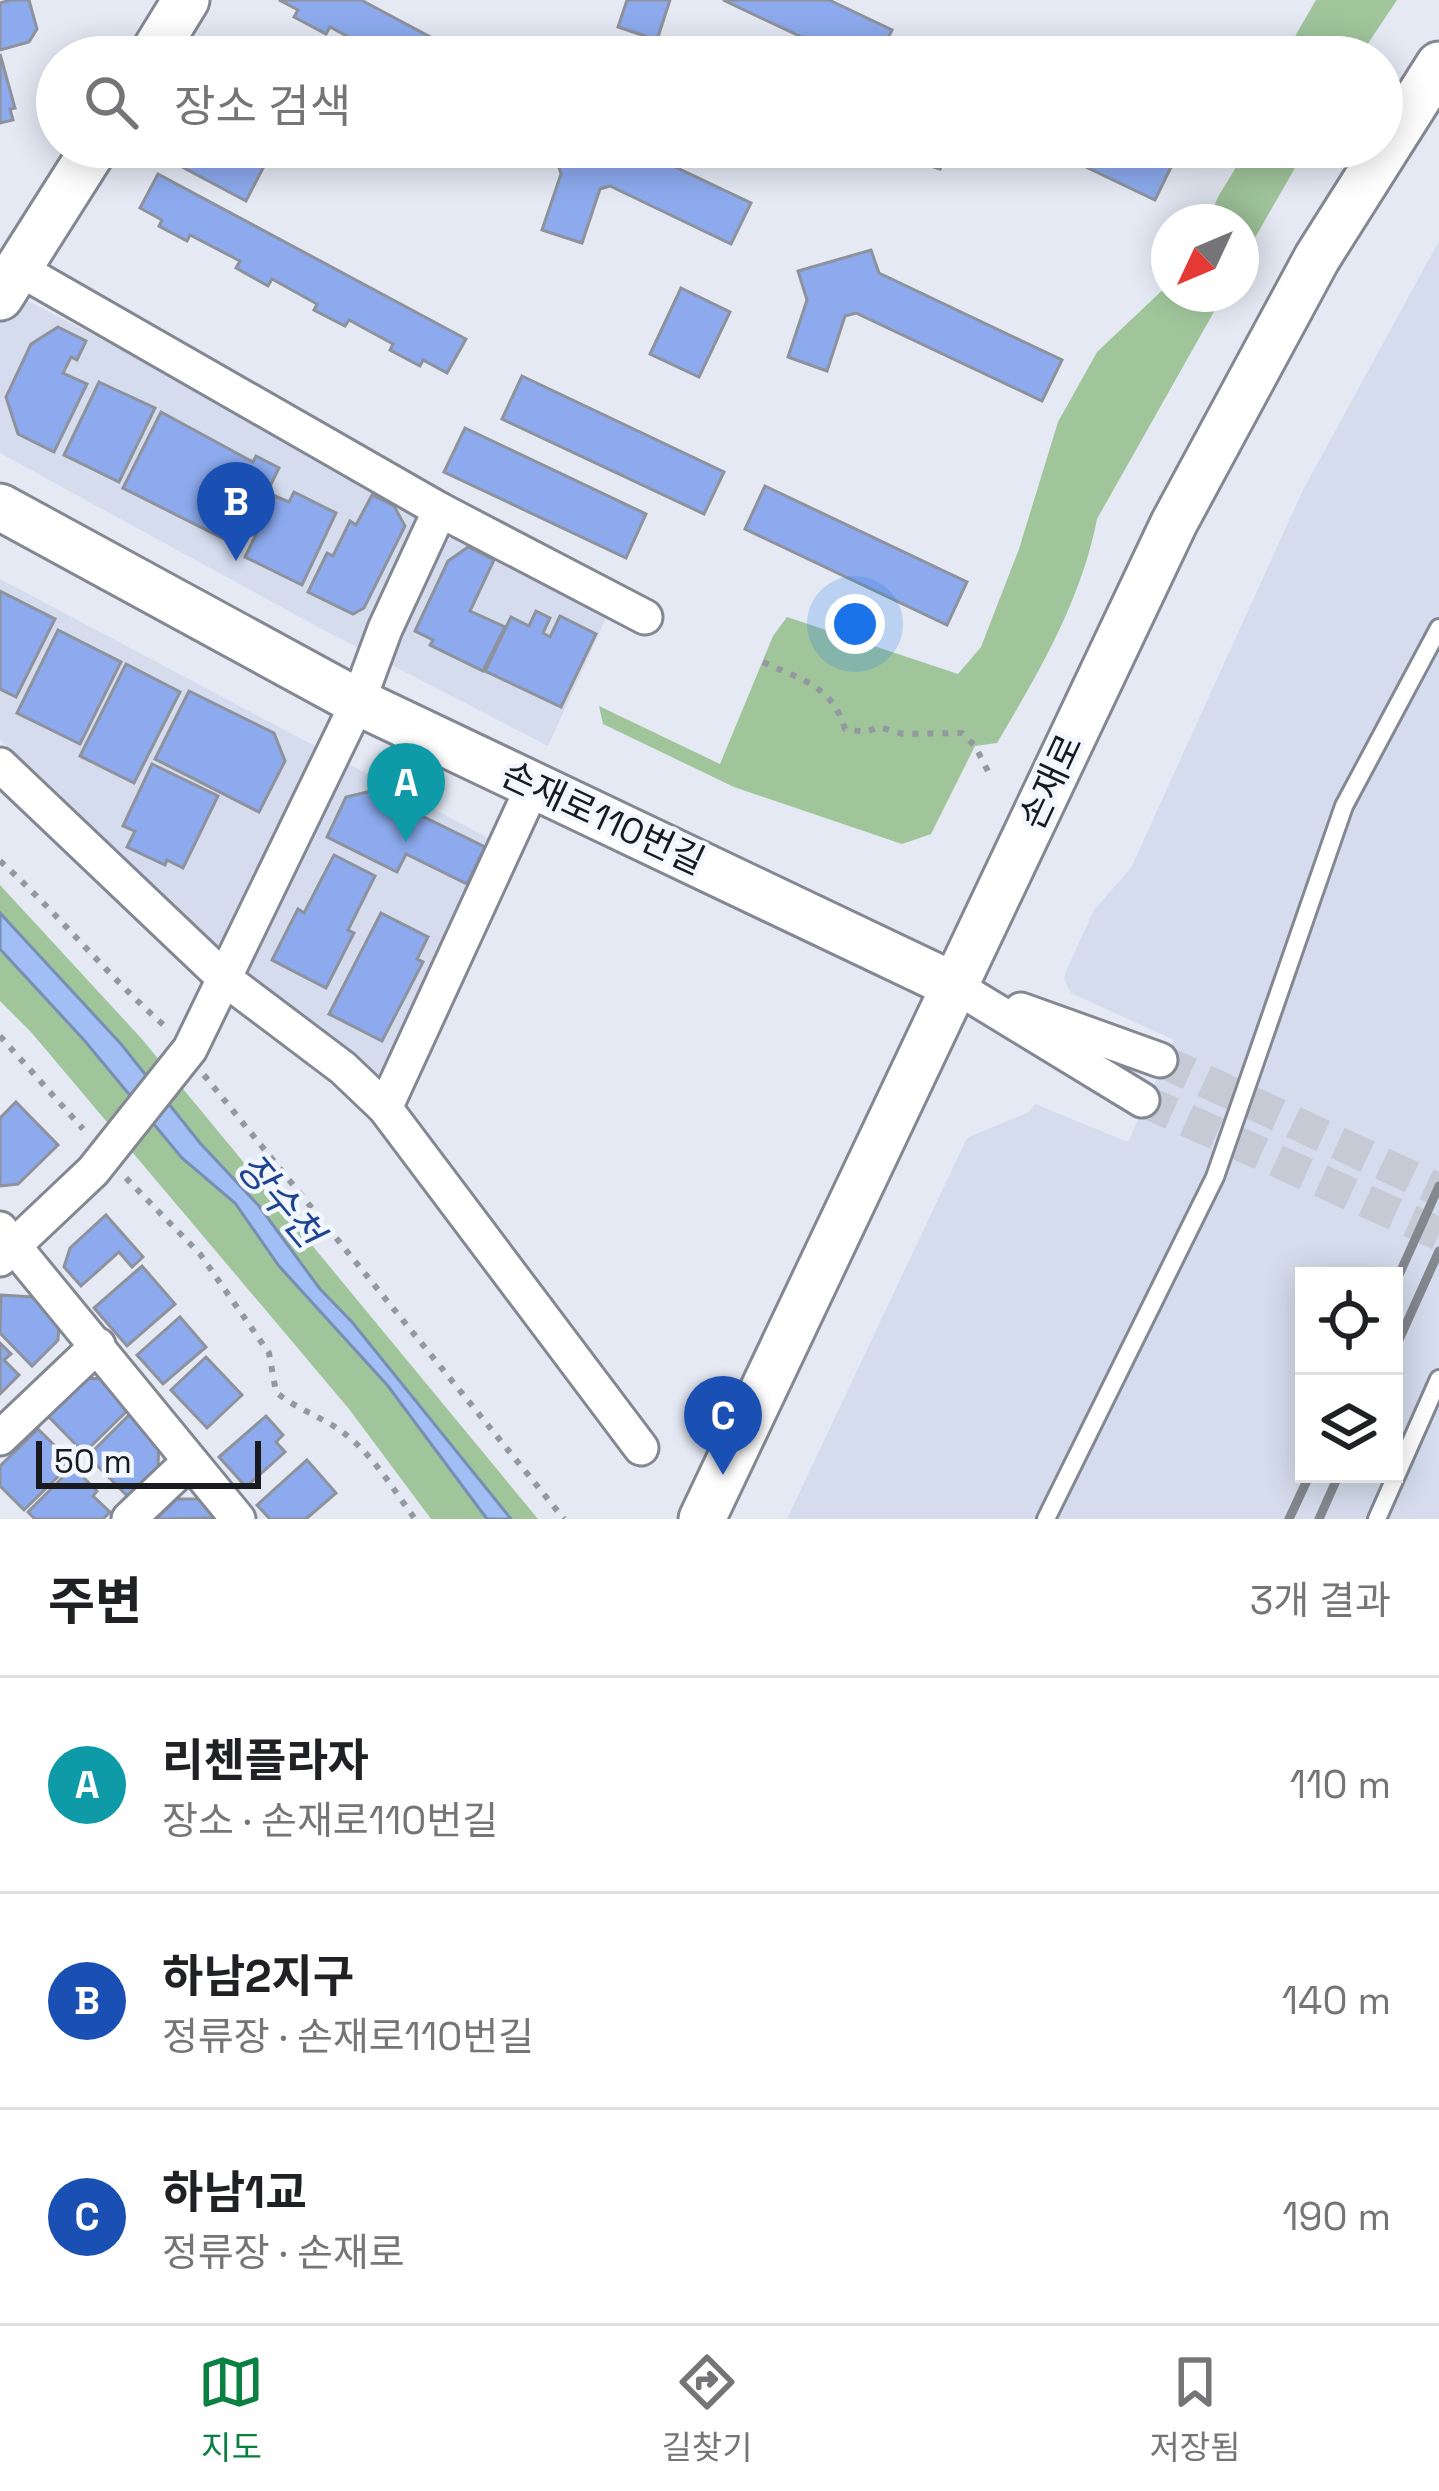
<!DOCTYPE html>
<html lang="ko">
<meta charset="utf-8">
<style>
:root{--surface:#fff;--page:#f2f2f2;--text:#202124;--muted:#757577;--line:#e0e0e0;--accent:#0b8043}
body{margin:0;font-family:"Space Grotesk","Noto Sans KR",sans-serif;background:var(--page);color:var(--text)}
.controls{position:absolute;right:36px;bottom:36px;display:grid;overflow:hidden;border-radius:0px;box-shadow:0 6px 30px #0003}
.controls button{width:108px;height:108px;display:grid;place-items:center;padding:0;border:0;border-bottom:3px solid var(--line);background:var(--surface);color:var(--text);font:60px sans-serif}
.compass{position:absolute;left:1151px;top:204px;width:108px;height:108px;border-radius:50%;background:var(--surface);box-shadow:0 6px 30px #0003;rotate:226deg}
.scale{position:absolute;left:36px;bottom:30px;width:225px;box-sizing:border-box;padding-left:12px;border:6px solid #181a1e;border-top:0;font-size:33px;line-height:42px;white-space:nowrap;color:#181a1e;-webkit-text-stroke:9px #f2f6ff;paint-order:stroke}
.you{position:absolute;left:855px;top:624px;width:42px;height:42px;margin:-30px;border:9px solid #fff;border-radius:50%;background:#1a73e8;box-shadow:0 0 0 18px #1a73e833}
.badge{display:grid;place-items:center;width:78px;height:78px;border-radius:50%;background:var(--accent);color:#fff;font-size:39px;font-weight:700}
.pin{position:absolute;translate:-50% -99px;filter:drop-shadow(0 3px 6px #0008)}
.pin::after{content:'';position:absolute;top:63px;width:42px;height:36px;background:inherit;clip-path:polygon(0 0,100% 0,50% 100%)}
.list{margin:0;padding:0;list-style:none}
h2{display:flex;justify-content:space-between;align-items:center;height:156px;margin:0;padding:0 48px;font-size:51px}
h2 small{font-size:39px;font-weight:400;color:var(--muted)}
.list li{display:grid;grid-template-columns:78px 1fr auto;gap:36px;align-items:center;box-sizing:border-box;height:216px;padding:0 48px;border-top:3px solid var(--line)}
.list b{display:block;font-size:45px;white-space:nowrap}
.list p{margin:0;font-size:39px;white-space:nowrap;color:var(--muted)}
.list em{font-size:39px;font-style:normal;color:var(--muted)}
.icon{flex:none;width:66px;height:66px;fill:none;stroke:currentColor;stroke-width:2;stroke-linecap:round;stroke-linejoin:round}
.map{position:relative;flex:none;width:1439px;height:1519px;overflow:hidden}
.search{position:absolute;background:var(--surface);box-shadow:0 6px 30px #0003;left:36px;right:36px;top:36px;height:132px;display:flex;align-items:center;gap:30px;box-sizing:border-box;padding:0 42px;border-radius:66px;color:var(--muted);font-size:45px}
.sheet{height:804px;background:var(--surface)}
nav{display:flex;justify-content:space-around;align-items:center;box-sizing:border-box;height:168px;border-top:3px solid var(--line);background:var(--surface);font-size:33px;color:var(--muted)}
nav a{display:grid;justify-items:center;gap:6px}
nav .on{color:var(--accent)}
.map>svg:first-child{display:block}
</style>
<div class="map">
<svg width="1439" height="1519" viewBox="0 0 1439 1519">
<rect width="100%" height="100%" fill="#e4e9f4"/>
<g fill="#d4dced" fill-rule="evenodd">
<path d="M 1439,241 L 1439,1519 L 787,1519 L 967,1138 L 1029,1112 L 1035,1104 L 1128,1142 L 1174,1040 L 1071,993 L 1064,979 L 1066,971 L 1094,910 L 1131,868 L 1303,490 ZM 1304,1276 L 1394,1276 L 1394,1474 L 1304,1474 Z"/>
<path d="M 0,286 L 611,607 L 548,746 L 318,627 L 0,453 Z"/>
<path d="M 0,579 L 494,841 L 380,1076 L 224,954 L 0,740 Z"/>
</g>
<g fill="#a0c59b">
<path d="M 1316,0 L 1397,0 L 1359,57 L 1283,57 Z"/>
<path d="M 1242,147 L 1307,147 L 1241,262 L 1241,222 L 1212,222 C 1211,193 1239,176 1242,147 Z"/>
<path d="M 1169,284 L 1169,294 L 1224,294 L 1097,519 C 1081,601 1039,672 997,743 L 975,746 L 931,834 L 902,844 L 734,787 L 603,724 L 599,706 L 720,764 L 773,636 L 787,617 L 958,674 L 981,647 L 1019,549 L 1058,422 L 1097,352 Z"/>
<path d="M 0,885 L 141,1038 L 538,1519 L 511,1519 L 489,1495 L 352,1322 L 320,1289 L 259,1206 L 200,1143 L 121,1044 L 0,913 Z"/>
<path d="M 0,949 L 84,1040 L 182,1158 L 235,1203 L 279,1266 L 388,1386 L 487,1519 L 431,1519 L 349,1409 L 31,1032 L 0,1001 Z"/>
</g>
<path fill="#a1bff4" stroke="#788eb4" stroke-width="3" d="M 0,913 L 121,1044 L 200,1143 L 259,1206 L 320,1289 L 352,1322 L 511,1519 L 487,1519 L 388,1386 L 279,1266 L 235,1203 L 182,1158 L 84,1040 L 0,949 Z"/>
<g fill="#8caaed" stroke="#8e929c" stroke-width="3">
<path d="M 10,0 L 29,0 L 37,29 L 29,42 L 0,50 L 0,3 Z"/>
<path d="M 279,0 L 361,0 L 468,57 L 373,57 L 376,52 L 330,27 L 326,34 L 294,17 L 298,10 Z"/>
<path d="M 627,0 L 670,0 L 657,40 L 618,27 Z"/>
<path d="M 723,0 L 829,0 L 892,30 L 879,57 L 844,57 Z"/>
<path d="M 984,48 L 987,57 L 953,57 Z"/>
<path d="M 0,54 L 15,108 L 10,109 L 13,120 L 0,123 Z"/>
<path d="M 193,147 L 251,147 L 246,156 L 264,166 L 246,201 L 182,167 Z"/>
<path d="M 553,147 L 633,147 L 751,203 L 731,244 L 610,186 L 600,189 L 582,243 L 542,230 L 561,174 Z"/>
<path d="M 904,147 L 948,147 L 940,169 L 901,156 Z"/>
<path d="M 1044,147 L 1150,147 L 1175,159 L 1155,200 Z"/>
<path d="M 158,174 L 466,339 L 447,373 L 423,360 L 420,366 L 390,350 L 393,344 L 349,320 L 345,326 L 314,310 L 317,304 L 272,279 L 268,286 L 236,268 L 240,261 L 190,235 L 187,241 L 159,226 L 162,220 L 140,208 Z"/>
<path d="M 871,250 L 879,273 L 1062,360 L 1042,401 L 856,313 L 845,316 L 827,371 L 788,357 L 807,300 L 798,271 Z"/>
<path d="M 681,288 L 730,312 L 699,377 L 650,354 Z"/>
<path d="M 58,327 L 86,341 L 77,360 L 71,357 L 63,373 L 87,384 L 54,452 L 18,434 L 6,397 L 31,344 Z"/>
<path d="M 522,376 L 724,472 L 704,514 L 502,419 Z"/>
<path d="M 99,382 L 155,408 L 119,482 L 64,455 Z"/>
<path d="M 161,412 L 253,462 L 256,456 L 279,468 L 240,547 L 123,488 Z"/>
<path d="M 465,428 L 646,514 L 626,558 L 444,472 Z"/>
<path d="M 765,486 L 967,582 L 947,625 L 745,529 Z"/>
<path d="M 294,492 L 336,513 L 302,585 L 245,557 L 275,496 L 289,502 Z"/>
<path d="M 372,495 L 394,506 L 405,526 L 364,608 L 353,614 L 308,592 L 327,553 L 333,556 L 350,521 L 356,525 Z"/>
<path d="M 468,547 L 494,560 L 470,611 L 505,627 L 483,671 L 430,645 L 433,640 L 415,631 L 448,561 Z"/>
<path d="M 0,591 L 55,619 L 16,697 L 0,689 Z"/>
<path d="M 536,611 L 550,618 L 543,633 L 550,637 L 560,616 L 596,634 L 561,707 L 485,671 L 511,617 L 529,626 Z"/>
<path d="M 58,630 L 121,662 L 80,744 L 17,713 Z"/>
<path d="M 126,664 L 180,692 L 134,783 L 80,756 Z"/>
<path d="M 189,691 L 274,733 L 285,761 L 259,812 L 155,759 Z"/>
<path d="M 152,764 L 218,796 L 183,868 L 167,860 L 165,865 L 127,847 L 135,831 L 123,826 Z"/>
<path d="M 371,791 L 485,847 L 467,884 L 406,854 L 397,872 L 327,837 L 346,797 Z"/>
<path d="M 334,855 L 375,876 L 348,930 L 354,933 L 326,988 L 272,960 L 298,909 L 304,913 Z"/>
<path d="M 381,913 L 428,937 L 417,959 L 423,962 L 382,1041 L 329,1014 Z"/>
<path d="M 16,1102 L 58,1145 L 18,1184 L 0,1186 L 0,1118 Z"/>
<path d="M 106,1215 L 143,1257 L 132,1267 L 119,1252 L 81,1286 L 64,1267 L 70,1248 Z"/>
<path d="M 142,1266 L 175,1304 L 127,1346 L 94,1308 Z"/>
<path d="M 1,1295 L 33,1297 L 59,1323 L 58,1340 L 32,1366 L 0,1333 Z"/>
<path d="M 180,1317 L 206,1347 L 163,1384 L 137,1355 Z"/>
<path d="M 0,1343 L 11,1354 L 4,1360 L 19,1375 L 0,1394 Z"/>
<path d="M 206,1357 L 242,1395 L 207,1428 L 171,1390 Z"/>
<path d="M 85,1378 L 101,1379 L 130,1408 L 84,1453 L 47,1415 Z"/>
<path d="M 131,1413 L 159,1440 L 158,1468 L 128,1497 L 88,1456 Z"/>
<path d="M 266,1416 L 283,1435 L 276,1442 L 285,1452 L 246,1487 L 219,1457 Z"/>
<path d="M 38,1429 L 72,1463 L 24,1510 L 0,1486 L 0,1466 Z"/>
<path d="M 307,1460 L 336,1493 L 306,1519 L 270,1519 L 257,1505 Z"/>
<path d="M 73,1467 L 97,1491 L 93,1496 L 110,1512 L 103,1519 L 35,1519 L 28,1512 Z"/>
<path d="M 177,1499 L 199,1499 L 217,1518 L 156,1519 Z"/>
</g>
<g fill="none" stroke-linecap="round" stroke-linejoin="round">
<g stroke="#c5cad4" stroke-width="33" stroke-dasharray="33 16" stroke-linecap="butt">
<path d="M 1160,1060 L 1439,1190"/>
<path d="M 1142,1100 L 1439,1234"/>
</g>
<defs>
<g id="lane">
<path d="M 1046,1519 L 1215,1177 L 1344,806 L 1439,628"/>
<path d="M 1377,1519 L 1439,1379"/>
</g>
<g id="street">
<path d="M 19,269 L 440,510 L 645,617"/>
<path d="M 0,765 L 225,979 L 343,1068 L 385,1108 L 641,1448"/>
<path d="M 955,986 L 1142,1100"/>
<path d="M 1021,1010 L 1160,1060"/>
<path d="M 385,1108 L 534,784"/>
<path d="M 0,1229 L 238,1519"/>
<path d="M 0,1259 L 93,1171 L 190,1049 L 358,702 L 385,629 L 440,510"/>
<path d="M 0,1438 L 98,1345"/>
<path d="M 129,1519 L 190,1461"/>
</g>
<g id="secondary">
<path d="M 151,57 L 186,0"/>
<path d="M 0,297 L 95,147"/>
<path d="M 0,507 L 358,702 L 955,986"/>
<path d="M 702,1519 L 1174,523 L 1317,258 L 1439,65"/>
</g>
</defs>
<use href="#lane" stroke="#838892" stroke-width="22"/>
<use href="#street" stroke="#838892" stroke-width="39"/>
<use href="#secondary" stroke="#838892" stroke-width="51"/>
<g stroke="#9498a0" stroke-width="6" stroke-dasharray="6 9" stroke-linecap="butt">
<path d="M 763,662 C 801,680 832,685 845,729 L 865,732 L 879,727 L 903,734 L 962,733 L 975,746 L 990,775"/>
<path d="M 0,861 C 59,914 107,976 167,1028"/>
<path d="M 0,1036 L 83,1129"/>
<path d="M 204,1075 L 564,1519"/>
<path d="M 126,1178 L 200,1254 L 269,1353 L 276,1392 C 296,1409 320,1416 341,1431 C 372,1453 393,1489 415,1519"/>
</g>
<use href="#lane" stroke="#fff" stroke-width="16"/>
<use href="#street" stroke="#fff" stroke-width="33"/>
<use href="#secondary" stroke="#fff" stroke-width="45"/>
<g stroke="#83878e" stroke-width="9">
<path d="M 1394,1286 L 1439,1186"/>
<path d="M 1394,1351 L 1439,1251"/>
<path d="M 1289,1519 L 1310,1474"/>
<path d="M 1319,1519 L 1339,1474"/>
</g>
</g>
<g text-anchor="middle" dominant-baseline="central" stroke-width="9" stroke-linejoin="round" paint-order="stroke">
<g font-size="36" fill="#181a1e" stroke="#f2f6ff">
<text transform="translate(1051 782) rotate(-65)">손재로</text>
<text transform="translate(603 818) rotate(25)">손재로110번길</text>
</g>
<g font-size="39" font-style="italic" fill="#1f4592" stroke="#f2f6ff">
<text transform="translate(280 1200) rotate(50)">장수천</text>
</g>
</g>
</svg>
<div class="controls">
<button><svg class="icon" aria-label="locate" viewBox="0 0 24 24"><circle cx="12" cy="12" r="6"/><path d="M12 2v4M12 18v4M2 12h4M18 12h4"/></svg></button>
<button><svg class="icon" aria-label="layers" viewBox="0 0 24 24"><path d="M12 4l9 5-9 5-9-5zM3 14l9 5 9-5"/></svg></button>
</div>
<svg class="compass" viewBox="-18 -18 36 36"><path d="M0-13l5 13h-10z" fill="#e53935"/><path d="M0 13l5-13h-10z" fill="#757577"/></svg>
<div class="scale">50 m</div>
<div class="you"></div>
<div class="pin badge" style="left:406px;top:842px;background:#0f9aa8">A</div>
<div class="pin badge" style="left:236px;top:561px;background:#1a4fb4">B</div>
<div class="pin badge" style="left:723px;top:1475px;background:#1a4fb4">C</div>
<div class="search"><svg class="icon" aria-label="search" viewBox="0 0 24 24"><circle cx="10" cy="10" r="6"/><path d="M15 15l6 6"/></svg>장소 검색</div>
</div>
<section class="sheet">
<h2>주변<small>3개 결과</small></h2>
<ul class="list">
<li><span class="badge" style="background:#0f9aa8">A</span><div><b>리첸플라자</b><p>장소 · 손재로110번길</p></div><em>110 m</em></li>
<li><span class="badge" style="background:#1a4fb4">B</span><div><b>하남2지구</b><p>정류장 · 손재로110번길</p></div><em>140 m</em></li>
<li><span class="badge" style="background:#1a4fb4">C</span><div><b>하남1교</b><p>정류장 · 손재로</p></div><em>190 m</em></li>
</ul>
</section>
<nav>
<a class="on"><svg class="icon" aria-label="map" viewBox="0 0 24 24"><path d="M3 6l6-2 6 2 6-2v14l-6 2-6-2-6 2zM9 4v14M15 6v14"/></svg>지도</a>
<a><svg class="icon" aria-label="directions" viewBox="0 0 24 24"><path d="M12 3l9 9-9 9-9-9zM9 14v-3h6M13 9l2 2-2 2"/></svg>길찾기</a>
<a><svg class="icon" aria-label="saved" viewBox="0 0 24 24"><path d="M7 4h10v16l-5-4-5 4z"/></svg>저장됨</a>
</nav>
